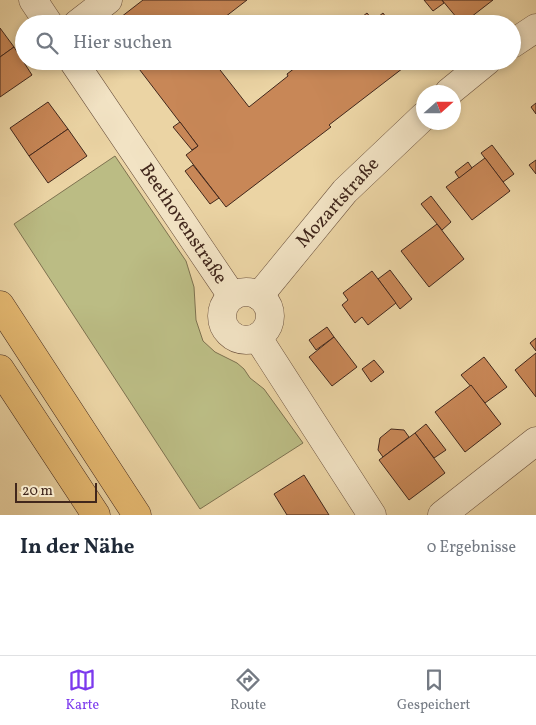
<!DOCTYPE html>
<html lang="de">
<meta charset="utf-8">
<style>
:root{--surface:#fff;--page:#f6f6f7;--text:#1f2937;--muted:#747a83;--line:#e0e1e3;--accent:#7c3aed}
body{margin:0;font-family:Vollkorn,serif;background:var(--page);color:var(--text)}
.compass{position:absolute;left:416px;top:85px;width:45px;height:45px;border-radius:50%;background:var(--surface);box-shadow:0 2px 8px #0003;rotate:69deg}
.scale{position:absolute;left:15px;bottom:12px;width:82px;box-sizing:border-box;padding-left:5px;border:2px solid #41271c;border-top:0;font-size:14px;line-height:18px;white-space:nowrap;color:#41271c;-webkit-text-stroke:4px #f2e3c4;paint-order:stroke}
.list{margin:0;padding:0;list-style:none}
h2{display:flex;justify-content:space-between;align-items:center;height:65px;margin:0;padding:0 20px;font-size:21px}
h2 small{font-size:16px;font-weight:400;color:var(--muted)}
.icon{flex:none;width:28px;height:28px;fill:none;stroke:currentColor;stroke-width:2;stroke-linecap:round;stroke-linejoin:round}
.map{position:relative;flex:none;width:536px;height:515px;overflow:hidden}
.search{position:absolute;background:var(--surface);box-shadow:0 2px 8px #0003;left:15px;right:15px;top:15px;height:55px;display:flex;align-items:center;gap:12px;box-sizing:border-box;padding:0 18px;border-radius:28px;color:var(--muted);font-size:19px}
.sheet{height:140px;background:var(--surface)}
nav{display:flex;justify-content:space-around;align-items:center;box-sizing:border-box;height:70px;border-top:1px solid var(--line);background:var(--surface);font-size:14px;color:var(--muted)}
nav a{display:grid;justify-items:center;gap:2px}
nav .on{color:var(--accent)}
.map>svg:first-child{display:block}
</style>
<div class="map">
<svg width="536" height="515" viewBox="0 0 536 515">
<rect width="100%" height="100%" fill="#ebd4a4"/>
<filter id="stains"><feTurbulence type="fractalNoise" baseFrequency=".004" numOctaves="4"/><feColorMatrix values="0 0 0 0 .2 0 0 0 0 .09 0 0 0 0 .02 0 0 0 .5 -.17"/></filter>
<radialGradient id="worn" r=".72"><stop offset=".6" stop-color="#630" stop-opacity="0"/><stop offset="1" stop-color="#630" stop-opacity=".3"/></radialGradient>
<path fill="#bbbc84" stroke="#7e7250" d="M 115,156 L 186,261 L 194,287 L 196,320 L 203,341 L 215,352 L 237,363 L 244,369 L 250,378 L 264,389 L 303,443 L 200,509 L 14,224 Z"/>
<g fill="#c88757" stroke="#41271c">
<path d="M 143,0 L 247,0 L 216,24 L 112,24 Z"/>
<path d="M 424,0 L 442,0 L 444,3 L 433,11 Z"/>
<path d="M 442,0 L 493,0 L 462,24 Z"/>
<path d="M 367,13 L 376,24 L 353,24 Z"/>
<path d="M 383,13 L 391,24 L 376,24 L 373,21 Z"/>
<path d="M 0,28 L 14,47 L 0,57 Z"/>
<path d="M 14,47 L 32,75 L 0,97 L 0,57 Z"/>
<path d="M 133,61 L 213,61 L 249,107 L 288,76 L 287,74 L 304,61 L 404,61 L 407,65 L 329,125 L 331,127 L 226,207 L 186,155 L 198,146 Z"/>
<path d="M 48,102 L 68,129 L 29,156 L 10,128 Z"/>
<path d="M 536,103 L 536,114 L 531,107 Z"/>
<path d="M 180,122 L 198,146 L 192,150 L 173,127 Z"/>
<path d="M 68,129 L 87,156 L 48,183 L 29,156 Z"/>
<path d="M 492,145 L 514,174 L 503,182 L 481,153 Z"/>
<path d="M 485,158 L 510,191 L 472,220 L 446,187 Z"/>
<path d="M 536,160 L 536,174 L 529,165 Z"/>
<path d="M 468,162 L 472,168 L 459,178 L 455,172 Z"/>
<path d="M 193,165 L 219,198 L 210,204 L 185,171 Z"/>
<path d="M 431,196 L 451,222 L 442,230 L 421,204 Z"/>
<path d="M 437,224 L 464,259 L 429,287 L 401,251 Z"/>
<path d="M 390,270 L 412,299 L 400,309 L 378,279 Z"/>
<path d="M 372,271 L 396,303 L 368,325 L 362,317 L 355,323 L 342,305 L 348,300 L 343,293 Z"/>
<path d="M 327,327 L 334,337 L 316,350 L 309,340 Z"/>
<path d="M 334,337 L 357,367 L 332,386 L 309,357 Z"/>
<path d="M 536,338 L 536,351 L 530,343 Z"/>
<path d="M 536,353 L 536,397 L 515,370 Z"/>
<path d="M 484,357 L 507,387 L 485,403 L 461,375 Z"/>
<path d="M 374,360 L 384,372 L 371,382 L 362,369 Z"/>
<path d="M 471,385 L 501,424 L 465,452 L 435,412 Z"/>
<path d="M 426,424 L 446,450 L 434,458 L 415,433 Z"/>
<path d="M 391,429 L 404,430 L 409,437 L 383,457 L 378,450 L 380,438 Z"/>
<path d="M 415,433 L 445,473 L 409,500 L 379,460 Z"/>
<path d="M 304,475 L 329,515 L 287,515 L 274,494 Z"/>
</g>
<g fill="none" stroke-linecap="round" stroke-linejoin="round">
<defs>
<g id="street">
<path d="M 33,0 L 49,24"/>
<path d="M 77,24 L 108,0"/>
<path d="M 512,44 L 536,28"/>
<path d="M 73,61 L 232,296"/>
<path d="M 449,92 L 487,61"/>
<circle cx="246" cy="316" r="24"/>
<path d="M 259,296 L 345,191 L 424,116"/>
<path d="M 258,338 L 372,515"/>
<path d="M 442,515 L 536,441"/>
</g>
<g id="highway">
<path d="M 0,305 L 137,515"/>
<path d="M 0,369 L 96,515"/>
</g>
</defs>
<use href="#street" stroke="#6c523e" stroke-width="29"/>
<use href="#highway" stroke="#41271c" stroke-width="29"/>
<use href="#street" stroke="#f2e3c4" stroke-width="28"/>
<use href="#highway" stroke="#e6ba72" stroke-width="28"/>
</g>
<g text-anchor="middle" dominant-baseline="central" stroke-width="4.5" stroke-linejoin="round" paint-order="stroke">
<g font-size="19" fill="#41271c" stroke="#f2e3c4">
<text transform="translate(338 203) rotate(-48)">Mozartstraße</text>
<text transform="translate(183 224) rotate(56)">Beethovenstraße</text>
</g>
</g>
<rect width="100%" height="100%" filter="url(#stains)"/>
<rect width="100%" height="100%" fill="url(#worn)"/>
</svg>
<svg class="compass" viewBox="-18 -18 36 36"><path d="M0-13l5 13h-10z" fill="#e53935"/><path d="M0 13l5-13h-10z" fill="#747a83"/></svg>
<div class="scale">20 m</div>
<div class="search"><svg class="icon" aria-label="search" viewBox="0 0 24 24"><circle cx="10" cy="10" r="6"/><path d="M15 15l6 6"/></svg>Hier suchen</div>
</div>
<section class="sheet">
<h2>In der Nähe<small>0 Ergebnisse</small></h2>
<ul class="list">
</ul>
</section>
<nav>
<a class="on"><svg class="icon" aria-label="map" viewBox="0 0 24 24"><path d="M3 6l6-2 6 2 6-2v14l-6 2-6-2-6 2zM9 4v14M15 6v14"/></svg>Karte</a>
<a><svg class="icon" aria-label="directions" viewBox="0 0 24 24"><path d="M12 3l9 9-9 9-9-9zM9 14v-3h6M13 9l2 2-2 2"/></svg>Route</a>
<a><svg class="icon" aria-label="saved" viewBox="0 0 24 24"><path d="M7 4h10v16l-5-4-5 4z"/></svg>Gespeichert</a>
</nav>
